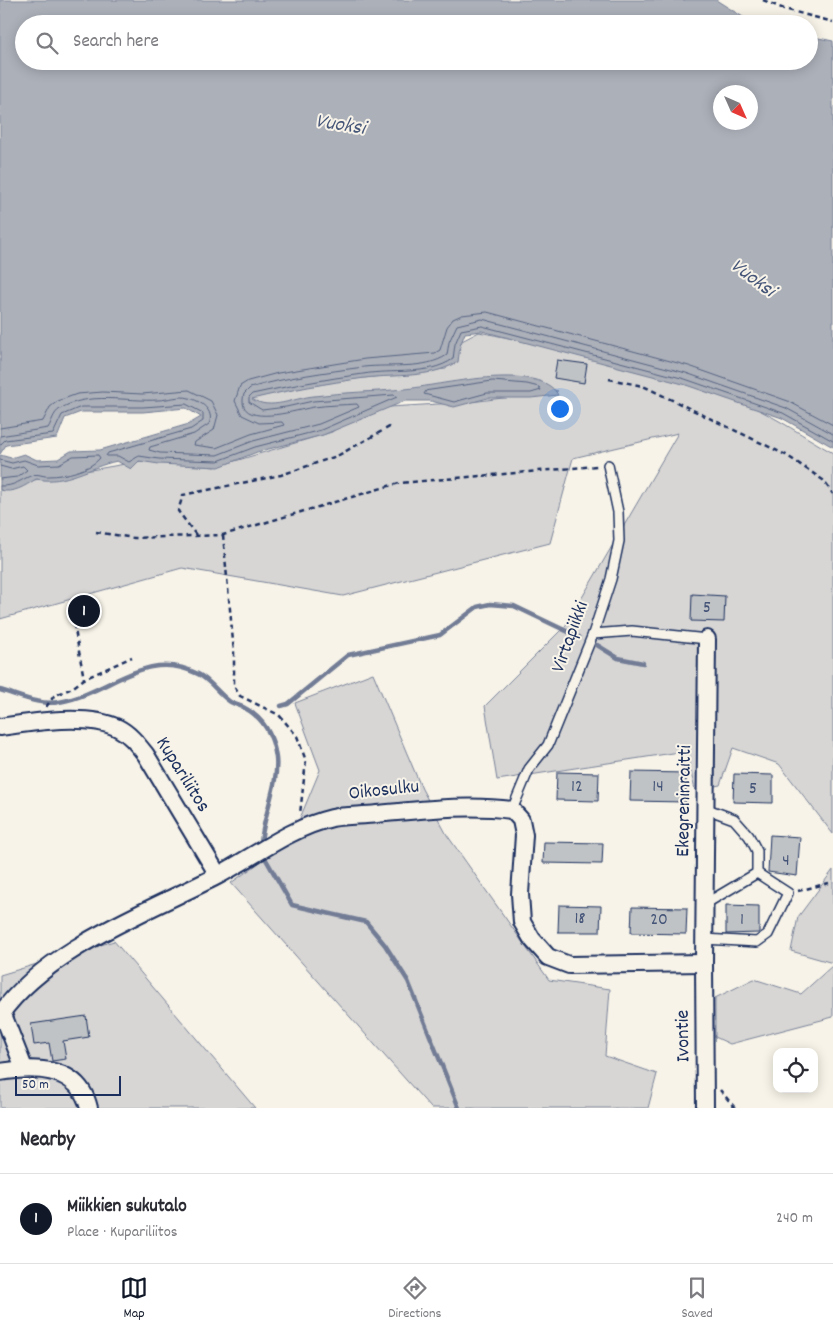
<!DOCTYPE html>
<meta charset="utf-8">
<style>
:root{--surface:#fff;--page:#f7f7f7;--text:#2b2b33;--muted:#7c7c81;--line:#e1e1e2;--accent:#111827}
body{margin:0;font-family:Dekko,sans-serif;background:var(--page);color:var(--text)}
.controls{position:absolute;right:15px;bottom:15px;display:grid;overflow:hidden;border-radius:10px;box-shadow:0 2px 12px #0003}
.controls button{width:45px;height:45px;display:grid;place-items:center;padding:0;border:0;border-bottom:1px solid var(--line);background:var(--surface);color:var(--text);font:25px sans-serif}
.compass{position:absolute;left:713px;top:85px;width:45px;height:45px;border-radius:50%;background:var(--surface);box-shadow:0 2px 12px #0003;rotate:135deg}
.scale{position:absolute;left:15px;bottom:12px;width:106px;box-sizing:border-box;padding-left:5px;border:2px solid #1b2f5e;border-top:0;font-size:14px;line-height:18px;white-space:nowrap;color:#1b2f5e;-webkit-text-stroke:4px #f7f3e8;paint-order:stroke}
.you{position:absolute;left:559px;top:408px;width:18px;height:18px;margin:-12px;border:4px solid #fff;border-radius:50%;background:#1a73e8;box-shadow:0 0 0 8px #1a73e833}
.badge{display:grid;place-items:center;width:32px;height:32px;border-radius:50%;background:var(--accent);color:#fff;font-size:16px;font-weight:700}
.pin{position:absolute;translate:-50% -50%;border:2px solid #fff;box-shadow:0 1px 5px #0006}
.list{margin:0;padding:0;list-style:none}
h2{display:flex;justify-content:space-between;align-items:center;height:65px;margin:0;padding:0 20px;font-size:21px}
h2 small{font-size:16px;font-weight:400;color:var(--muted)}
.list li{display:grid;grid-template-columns:32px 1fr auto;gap:15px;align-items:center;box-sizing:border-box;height:90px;padding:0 20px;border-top:1px solid var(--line)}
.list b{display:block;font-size:19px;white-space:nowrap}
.list p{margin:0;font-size:16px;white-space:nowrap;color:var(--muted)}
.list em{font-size:16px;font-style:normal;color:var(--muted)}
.icon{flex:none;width:28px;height:28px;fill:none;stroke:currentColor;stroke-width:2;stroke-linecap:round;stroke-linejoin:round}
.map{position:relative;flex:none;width:833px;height:1108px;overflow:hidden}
.search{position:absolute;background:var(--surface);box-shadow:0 2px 12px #0003;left:15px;right:15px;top:15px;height:55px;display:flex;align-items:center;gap:12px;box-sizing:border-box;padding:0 18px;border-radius:28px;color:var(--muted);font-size:19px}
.sheet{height:155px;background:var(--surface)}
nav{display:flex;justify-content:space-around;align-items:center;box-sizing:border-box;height:70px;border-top:1px solid var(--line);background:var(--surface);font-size:14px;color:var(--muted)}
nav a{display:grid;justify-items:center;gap:2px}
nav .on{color:var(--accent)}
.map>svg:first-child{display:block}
</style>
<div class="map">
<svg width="833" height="1108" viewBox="0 0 833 1108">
<rect width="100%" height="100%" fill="#f7f3e8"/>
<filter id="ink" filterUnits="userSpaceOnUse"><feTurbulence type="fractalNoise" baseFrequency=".02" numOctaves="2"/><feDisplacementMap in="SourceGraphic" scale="10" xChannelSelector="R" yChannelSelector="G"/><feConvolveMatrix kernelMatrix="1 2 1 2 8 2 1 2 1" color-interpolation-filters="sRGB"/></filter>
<g filter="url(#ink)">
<g fill="#d7d6d4" stroke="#798299">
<path d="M 479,332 C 567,350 666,367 747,404 C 777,418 805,437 833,453 L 833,834 L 779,764 L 733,748 L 720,785 L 695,790 L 686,751 L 497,780 L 485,706 L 566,625 L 678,433 L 573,458 L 550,543 L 343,596 L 182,568 L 0,619 L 0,486 L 142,461 L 215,467 L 332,432 L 347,420 L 374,408 L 471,402 L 558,391 L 536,385 L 243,412 L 236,403 L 289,386 L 446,369 L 458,343 Z"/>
<path d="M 373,673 L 422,789 L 447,835 L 549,980 L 610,989 L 605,1056 L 657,1074 L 648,1108 L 431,1108 L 231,883 L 291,840 L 320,770 L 295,703 Z"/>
<path d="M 833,870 L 833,963 L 791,951 L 798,917 Z"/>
<path d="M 114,941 L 255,1108 L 0,1108 L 0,975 Z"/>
<path d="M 833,965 L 833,1017 L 730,1044 L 715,1037 L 715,998 L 754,979 L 801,994 Z"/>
</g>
<path fill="#acb0b9" stroke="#727c95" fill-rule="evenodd" d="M 0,0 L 716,0 L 754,24 L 24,24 L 24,61 L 809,61 L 809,36 L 833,41 L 833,447 L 782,418 L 683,384 L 482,331 L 465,333 L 460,346 L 458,362 C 427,379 398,374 365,378 C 327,383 289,390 252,399 C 271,411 293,398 314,396 C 344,392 375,392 405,389 C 436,386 540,360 558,395 L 531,398 L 488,398 L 454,407 L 431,401 L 405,401 L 323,435 L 257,452 L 219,467 L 159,464 L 139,461 L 131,469 L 117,461 C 89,467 66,485 36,479 C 25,486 13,494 0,490 L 0,455 L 11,458 L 24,454 L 37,460 L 58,459 L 71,451 L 100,450 L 189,424 L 201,417 L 186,408 L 143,412 L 81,412 L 65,418 L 57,438 L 6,445 L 0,454 ZM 720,92 L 750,92 L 750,122 L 720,122 Z"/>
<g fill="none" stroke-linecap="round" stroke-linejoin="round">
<g stroke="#556382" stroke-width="1">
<path d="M 493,381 L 527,384 L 539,387 L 541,390 L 531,393 L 487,393 L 454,402 L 424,394 L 426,391 Z"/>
<path d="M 0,428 L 43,421 L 50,407 L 58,401 L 77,394 L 103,392 L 142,394 L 189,390 L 211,401 L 218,415 L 214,430 L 195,442 L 194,445 L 216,448 L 251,434 L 284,425 L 282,422 L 259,423 L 242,415 L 235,401 L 240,386 L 248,381 L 278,373 L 365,359 L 435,353 L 440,350 L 447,327 L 453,319 L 462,315 L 487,312 L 689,366 L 788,401 L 833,425"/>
<path d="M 0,436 L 48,428 C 52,422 53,413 60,409 C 87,391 128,402 158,400 C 167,400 180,395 189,398 C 201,401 215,411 209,424 L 194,434 L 150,447 L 149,450 L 160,453 L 217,455 L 253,441 L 319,424 L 359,407 L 357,404 C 343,405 328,405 314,407 C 300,409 234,431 244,394 L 250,388 C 286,377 326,372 364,367 C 390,364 425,370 447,355 L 449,342 L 457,325 L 482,319 L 686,373 L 786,408 L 833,434"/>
<path d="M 0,445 L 5,440 L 53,434 L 62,415 L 81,407 L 143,407 L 186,404 L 203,413 L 203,421 L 191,429 L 108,453 L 106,456 L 118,456 L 129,462 L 139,456 L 159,459 L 218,461 L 255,447 L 321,430 L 397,397 L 394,395 L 313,401 L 286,407 L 262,410 L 249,402 L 249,397 L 252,394 C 289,386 325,379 363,374 C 392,369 428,376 453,359 L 455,344 L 461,330 L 482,326 L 685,379 L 783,413 L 833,441"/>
<path d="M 0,460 L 12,463 L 24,460 L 38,465 L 59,464 L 73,456 L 98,455 L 100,458 C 90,470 65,476 49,476 C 44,477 38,473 33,475 C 21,479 15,487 0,486"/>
<path d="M 0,466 L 11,469 L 23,466 L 27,470 L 17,477 L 0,479"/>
</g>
<g stroke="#727c95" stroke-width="4.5">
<path d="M 597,645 L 618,658 L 643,663"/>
<path d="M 0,690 C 18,695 40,706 59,702 C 109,694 145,647 198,674 C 210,680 218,693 229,701 C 233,704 238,705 243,707 C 264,718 273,735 276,758 C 279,783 263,816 261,843"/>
<path d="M 281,706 L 288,704 L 348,655 L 440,635 L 477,607 L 490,604 L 514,606 L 579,637"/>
<path d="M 264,856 L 292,905 L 366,922 L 385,945 L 408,981 L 459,1108"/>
</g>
</g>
<g fill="#c0c3c5" stroke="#1b2f5e">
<path d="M 557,360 L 587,364 L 584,383 L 554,378 Z"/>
<path d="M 692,594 L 725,596 L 724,622 L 691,621 Z"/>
<path d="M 557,772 L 599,773 L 598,801 L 556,800 Z"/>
<path d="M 631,772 L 686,773 L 686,802 L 630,801 Z"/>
<path d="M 734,774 L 773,775 L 773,803 L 733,802 Z"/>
<path d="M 770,835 L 800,837 L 797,876 L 768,872 Z"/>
<path d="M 544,842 L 603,843 L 602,864 L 543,863 Z"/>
<path d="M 559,905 L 601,906 L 600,932 L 558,932 Z"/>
<path d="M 726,905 L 759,906 L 759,933 L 726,934 Z"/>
<path d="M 632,907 L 687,908 L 686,934 L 631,933 Z"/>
<path d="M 86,1016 L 89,1037 L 63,1041 L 66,1059 L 52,1061 L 49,1043 L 34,1045 L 31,1024 Z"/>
</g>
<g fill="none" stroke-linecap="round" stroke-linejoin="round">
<defs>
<g id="service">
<path d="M 593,634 L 632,631 L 707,639"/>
<path d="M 707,809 L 734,819 L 749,836 L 757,851 L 757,873"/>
<path d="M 512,810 L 529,769 L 548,745 L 593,634 L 611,579 L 619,541 L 618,512 L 608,465"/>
<path d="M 704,939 L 757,942 L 768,934 L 788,893 L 757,873 L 705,904"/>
</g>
<g id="minor">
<path d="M 0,727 C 33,722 88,713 118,728 C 130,734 138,745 146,755 L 218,875"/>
<path d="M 2,1012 L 24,1068"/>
<path d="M 0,1015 C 46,949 147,912 217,876 C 255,856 290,828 332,818 C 346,815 362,816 377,814 C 422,810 466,804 512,810 L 521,820 L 524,835 L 520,894 L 522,922 L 532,939 L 548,957 L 569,965 L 704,963"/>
<path d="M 0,1072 C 35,1066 79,1066 89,1108"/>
<path d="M 705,1108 L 704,963 L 707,639"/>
</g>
</defs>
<use href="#service" stroke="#1b2f5e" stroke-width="12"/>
<use href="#minor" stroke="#1b2f5e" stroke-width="20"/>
<g stroke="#1b2f5e" stroke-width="2.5" stroke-dasharray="5 4" stroke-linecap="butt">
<path d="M 763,0 L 784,9 L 833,22"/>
<path d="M 609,379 L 643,386 L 786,455 L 823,480 L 833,494"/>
<path d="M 96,532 L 134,538 L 223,535 L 399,483 L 597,466"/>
<path d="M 196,535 L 178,511 L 183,495 L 281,475 L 337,456 L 393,425"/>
<path d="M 223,535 L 234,652 L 234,686 L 240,696 L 279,715 L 297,736 L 306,761 L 300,814"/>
<path d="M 74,624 L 84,679"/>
<path d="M 46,707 L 54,696 L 72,688 L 84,679 L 132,657"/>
<path d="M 798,891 L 833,882"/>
<path d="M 720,1090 L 735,1108"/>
</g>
<use href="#service" stroke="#f7f3e8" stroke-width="9"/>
<use href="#minor" stroke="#f7f3e8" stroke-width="16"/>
</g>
</g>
<g text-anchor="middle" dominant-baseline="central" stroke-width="4" stroke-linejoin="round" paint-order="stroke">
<g font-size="18" fill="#445478">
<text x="707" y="608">5</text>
<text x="577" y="787">12</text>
<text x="658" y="787">14</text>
<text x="753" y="789">5</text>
<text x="786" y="861">4</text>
<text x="580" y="919">18</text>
<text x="659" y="920">20</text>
<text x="742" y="920">1</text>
</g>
<g font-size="20" fill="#1b2f5e" stroke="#f7f3e8">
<text transform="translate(571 637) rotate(-70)">Virtapiikki</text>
<text transform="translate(182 775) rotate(58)">Kupariliitos</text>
<text transform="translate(384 791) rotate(-6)">Oikosulku</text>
<text transform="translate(685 801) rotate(-89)">Ekegreninraitti</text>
<text transform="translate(684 1036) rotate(-91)">Ivontie</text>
</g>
<g font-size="21" font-style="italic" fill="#465679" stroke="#f7f3e8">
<text transform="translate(340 126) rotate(9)">Vuoksi</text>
<text transform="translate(752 279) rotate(37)">Vuoksi</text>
</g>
</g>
</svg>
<div class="controls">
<button><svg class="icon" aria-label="locate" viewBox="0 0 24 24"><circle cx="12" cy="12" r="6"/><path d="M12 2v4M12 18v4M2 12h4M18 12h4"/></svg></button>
</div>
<svg class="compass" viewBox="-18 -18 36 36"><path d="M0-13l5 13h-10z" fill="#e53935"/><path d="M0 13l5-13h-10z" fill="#7c7c81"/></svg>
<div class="scale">50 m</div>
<div class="you"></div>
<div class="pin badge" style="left:84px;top:611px">1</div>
<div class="search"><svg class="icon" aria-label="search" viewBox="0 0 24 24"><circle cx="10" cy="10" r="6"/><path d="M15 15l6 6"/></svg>Search here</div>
</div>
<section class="sheet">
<h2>Nearby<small></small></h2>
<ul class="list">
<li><span class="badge">1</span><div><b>Miikkien sukutalo</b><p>Place · Kupariliitos</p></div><em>240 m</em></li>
</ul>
</section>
<nav>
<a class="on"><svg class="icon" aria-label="map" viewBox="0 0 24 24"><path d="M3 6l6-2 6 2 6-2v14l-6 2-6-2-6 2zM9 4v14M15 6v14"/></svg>Map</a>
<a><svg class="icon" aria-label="directions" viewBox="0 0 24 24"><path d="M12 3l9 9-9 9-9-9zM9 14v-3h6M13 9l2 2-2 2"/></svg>Directions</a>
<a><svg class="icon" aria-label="saved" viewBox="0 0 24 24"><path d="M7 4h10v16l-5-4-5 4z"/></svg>Saved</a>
</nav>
